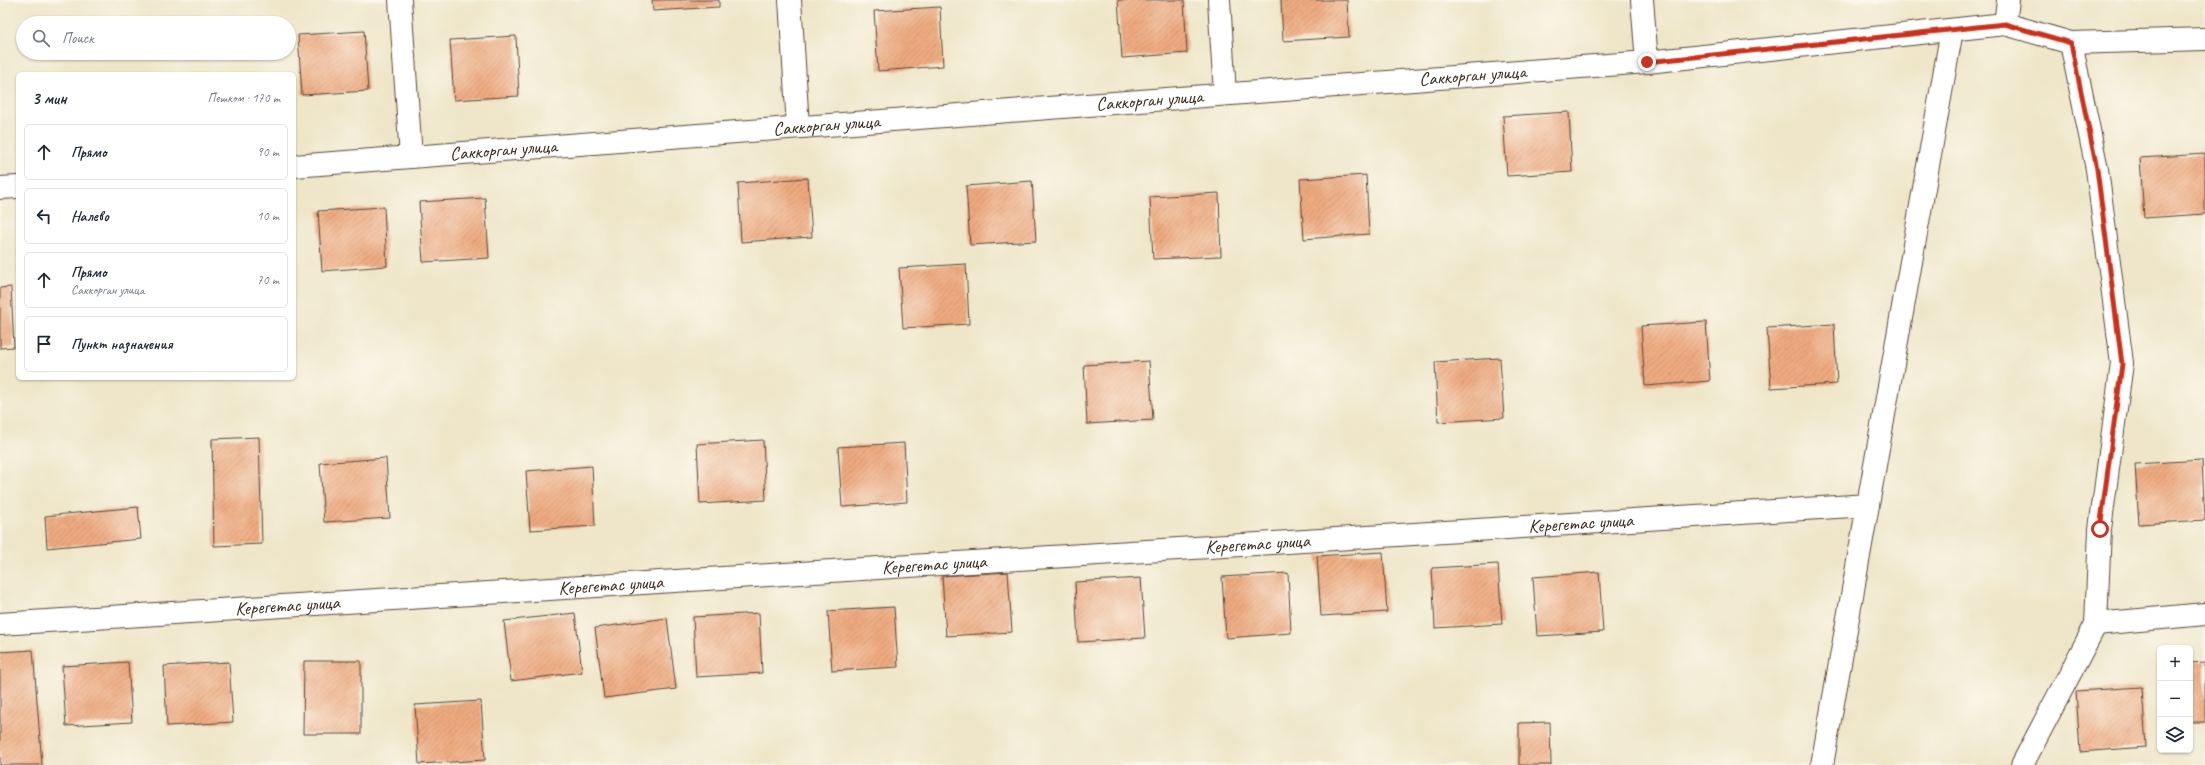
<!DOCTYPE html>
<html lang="ru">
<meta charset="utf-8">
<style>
:root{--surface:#fff;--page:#f2f2f3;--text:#1f2937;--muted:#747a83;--line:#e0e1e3}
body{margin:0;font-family:Caveat,sans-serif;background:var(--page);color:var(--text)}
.controls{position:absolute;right:12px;bottom:12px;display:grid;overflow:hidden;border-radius:6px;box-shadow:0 1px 3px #0004}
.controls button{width:36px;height:36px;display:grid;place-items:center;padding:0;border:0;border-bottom:1px solid var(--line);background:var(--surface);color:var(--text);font:20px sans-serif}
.stop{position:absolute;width:12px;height:12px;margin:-9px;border:3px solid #c8321e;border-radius:50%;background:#fff}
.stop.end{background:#c8321e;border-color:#fff;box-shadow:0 1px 4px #0008}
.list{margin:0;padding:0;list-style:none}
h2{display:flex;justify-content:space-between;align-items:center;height:52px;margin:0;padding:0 16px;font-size:17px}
h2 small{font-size:13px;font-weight:400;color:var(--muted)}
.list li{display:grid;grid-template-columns:26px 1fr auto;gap:12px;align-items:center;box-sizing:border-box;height:56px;margin:0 8px 8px;padding:0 8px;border:1px solid var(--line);border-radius:6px}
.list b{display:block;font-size:15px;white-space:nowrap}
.list p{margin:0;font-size:13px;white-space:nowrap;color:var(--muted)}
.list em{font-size:13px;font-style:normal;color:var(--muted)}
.icon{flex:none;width:22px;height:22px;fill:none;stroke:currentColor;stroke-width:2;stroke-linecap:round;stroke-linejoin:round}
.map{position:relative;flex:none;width:2205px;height:765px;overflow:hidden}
.search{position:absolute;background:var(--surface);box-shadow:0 1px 3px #0004;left:16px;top:16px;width:280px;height:44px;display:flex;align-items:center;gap:10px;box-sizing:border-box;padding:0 14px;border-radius:22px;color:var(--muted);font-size:15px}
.panel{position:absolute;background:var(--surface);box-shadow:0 1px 3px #0004;left:16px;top:72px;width:280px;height:308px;border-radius:6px}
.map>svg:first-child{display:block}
</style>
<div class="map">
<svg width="2205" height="765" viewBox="0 0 2205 765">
<defs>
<pattern id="building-hatch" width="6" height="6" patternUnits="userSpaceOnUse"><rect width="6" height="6" fill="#efaa80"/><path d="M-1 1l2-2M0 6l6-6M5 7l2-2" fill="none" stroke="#c38b68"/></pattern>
</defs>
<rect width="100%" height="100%" fill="#fbf7ec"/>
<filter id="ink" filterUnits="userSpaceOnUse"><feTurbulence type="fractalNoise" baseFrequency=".025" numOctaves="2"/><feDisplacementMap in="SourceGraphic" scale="8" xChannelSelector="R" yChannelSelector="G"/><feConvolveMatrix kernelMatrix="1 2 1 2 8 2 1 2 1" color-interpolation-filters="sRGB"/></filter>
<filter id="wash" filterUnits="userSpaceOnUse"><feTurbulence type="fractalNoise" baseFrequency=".012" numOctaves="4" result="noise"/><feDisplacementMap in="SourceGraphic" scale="16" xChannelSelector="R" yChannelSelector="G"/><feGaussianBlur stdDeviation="0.9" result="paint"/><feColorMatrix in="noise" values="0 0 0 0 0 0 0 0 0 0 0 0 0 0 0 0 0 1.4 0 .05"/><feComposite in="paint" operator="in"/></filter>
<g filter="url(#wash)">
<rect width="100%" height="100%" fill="#efe6c9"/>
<g id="blocks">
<g fill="url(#building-hatch)">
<path d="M 652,0 L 719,0 L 719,7 L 653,11 Z"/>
<path d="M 1118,0 L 1184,0 L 1187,53 L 1122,58 Z"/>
<path d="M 1281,0 L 1347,0 L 1349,37 L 1283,41 Z"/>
<path d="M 940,7 L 943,66 L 878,71 L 874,11 Z"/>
<path d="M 364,31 L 368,91 L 302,95 L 298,35 Z"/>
<path d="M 516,36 L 519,96 L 454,100 L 450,40 Z"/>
<path d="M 1569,112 L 1572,172 L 1507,176 L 1503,116 Z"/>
<path d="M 2205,154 L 2205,214 L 2144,218 L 2140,158 Z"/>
<path d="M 1366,175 L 1369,234 L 1304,239 L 1300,179 Z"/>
<path d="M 808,178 L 812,237 L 741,242 L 738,183 Z"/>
<path d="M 1032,181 L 1036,241 L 970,245 L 966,186 Z"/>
<path d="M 1219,193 L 1221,256 L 1153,259 L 1150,197 Z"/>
<path d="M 485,198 L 489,258 L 423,262 L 419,202 Z"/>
<path d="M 384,207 L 387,266 L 322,271 L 318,211 Z"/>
<path d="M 966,264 L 969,324 L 903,328 L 899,268 Z"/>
<path d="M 11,287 L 14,347 L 0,348 L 0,288 Z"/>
<path d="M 1706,322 L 1710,381 L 1645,386 L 1641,326 Z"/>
<path d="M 1834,324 L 1837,384 L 1771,388 L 1767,328 Z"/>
<path d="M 1500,358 L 1504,418 L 1438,422 L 1435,362 Z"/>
<path d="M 1149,361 L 1153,420 L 1087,424 L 1084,365 Z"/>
<path d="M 259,437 L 262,544 L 214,546 L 212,439 Z"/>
<path d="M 763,440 L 766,500 L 700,504 L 697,444 Z"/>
<path d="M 904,443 L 907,502 L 842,507 L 838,447 Z"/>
<path d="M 386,458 L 390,518 L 324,522 L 320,463 Z"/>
<path d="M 2202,460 L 2205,520 L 2139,524 L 2135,464 Z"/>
<path d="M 592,466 L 595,526 L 530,530 L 526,471 Z"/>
<path d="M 138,507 L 141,539 L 47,548 L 45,516 Z"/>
<path d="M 1383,552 L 1387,612 L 1321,616 L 1317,556 Z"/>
<path d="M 1498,564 L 1502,624 L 1435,628 L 1432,568 Z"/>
<path d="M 1008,572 L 1012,632 L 946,636 L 942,576 Z"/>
<path d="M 1599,572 L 1603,632 L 1537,636 L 1533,577 Z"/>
<path d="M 1288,573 L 1291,633 L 1226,638 L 1222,577 Z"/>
<path d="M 1141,578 L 1145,638 L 1078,642 L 1075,582 Z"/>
<path d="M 894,607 L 898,667 L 832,671 L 828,611 Z"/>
<path d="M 575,613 L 582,672 L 511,681 L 504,621 Z"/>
<path d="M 759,613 L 762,673 L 696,677 L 693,617 Z"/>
<path d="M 667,618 L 676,689 L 604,698 L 595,628 Z"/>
<path d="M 33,650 L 42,765 L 0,765 L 0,652 Z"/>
<path d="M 304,661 L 361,661 L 361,734 L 303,734 Z"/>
<path d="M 128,662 L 132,722 L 66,726 L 62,666 Z"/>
<path d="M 229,662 L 233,722 L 167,726 L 164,666 Z"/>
<path d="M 2205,662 L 2205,722 L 2190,722 L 2190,663 Z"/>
<path d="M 2142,687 L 2146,747 L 2080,752 L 2076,691 Z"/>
<path d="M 481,701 L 485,760 L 419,764 L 415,705 Z"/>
<path d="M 1550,722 L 1551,765 L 1519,765 L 1519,723 Z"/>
</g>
</g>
</g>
<g filter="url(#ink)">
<use href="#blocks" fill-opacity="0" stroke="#564638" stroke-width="1"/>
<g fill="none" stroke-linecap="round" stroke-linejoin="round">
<defs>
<g id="minor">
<path d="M 400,0 L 411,157"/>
<path d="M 790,0 L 798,127"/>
<path d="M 1219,0 L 1225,94"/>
<path d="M 1642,0 L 1647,62"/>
<path d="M 2005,24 L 2008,0"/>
<path id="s1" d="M 294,166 L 1647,62 L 2005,24 L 2071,43 L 2205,39"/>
<path d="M 0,188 L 18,187"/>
<path id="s2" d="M 0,624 L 1868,505"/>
<path d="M 2096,624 L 2205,614"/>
<path d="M 1822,765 L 1952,30"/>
<path d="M 2022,765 L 2096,624 L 2100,529 L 2122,363 L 2097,169 L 2071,43"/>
</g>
</defs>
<use href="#minor" stroke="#564638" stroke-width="24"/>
<use href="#minor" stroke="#fff" stroke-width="22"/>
</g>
</g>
<g fill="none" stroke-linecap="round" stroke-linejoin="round" filter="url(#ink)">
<path stroke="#c8321e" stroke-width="5" d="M 1647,62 L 2005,24 L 2071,43 L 2097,169 L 2122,364 L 2100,529"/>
</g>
<g text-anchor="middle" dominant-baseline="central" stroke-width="3.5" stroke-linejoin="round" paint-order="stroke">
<g font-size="19" fill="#3b2a1e" stroke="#fbf7ec">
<text stroke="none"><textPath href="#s1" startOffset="1182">Саккорган улица</textPath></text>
<text stroke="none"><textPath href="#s1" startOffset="858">Саккорган улица</textPath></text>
<text stroke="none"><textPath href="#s1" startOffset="534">Саккорган улица</textPath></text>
<text stroke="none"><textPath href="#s1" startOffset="210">Саккорган улица</textPath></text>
<text stroke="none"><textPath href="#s2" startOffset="1584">Керегетас улица</textPath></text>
<text stroke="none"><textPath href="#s2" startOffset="1260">Керегетас улица</textPath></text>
<text stroke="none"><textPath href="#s2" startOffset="936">Керегетас улица</textPath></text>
<text stroke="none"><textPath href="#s2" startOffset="612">Керегетас улица</textPath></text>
<text stroke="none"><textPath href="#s2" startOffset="288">Керегетас улица</textPath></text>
</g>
</g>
</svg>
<div class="controls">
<button>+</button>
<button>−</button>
<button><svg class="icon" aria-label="layers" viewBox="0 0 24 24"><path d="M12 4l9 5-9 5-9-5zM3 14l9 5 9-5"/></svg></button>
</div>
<div class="stop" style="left:2100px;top:529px"></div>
<div class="stop end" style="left:1647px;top:62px"></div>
<div class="search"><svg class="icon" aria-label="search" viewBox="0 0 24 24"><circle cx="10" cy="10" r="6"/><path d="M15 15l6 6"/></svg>Поиск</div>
<section class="panel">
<h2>3 мин<small>Пешком · 170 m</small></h2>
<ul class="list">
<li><svg class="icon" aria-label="ahead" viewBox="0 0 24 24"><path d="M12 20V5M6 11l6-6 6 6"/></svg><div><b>Прямо</b></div><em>90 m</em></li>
<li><svg class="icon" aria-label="left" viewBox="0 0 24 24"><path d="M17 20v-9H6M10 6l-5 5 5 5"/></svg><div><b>Налево</b></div><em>10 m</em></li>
<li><svg class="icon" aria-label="ahead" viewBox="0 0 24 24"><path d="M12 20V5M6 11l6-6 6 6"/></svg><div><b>Прямо</b><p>Саккорган улица</p></div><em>70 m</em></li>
<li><svg class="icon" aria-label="arrive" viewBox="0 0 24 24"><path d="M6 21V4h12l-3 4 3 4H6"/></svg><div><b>Пункт назначения</b></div></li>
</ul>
</section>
</div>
